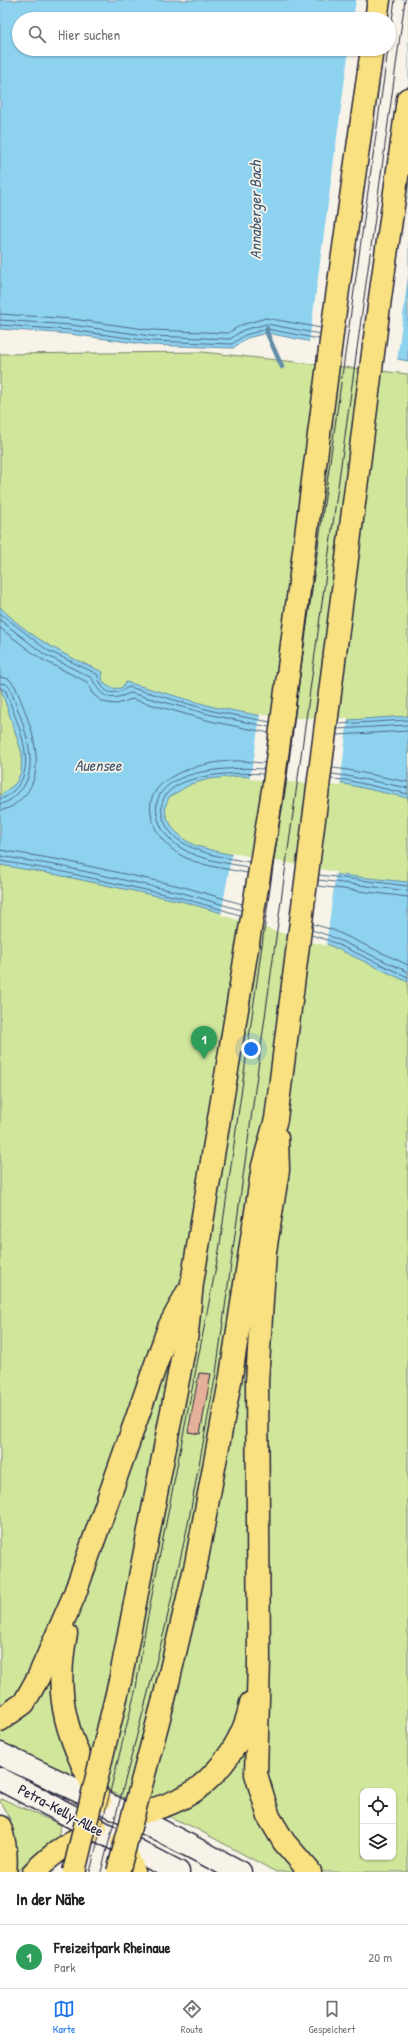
<!DOCTYPE html>
<html lang="de">
<meta charset="utf-8">
<style>
:root{--surface:#fff;--page:#f2f2f2;--text:#222;--muted:#767676;--line:#e0e0e0;--accent:#1a73e8}
body{margin:0;font-family:"Patrick Hand",sans-serif;background:var(--page);color:var(--text)}
.controls{position:absolute;right:12px;bottom:12px;display:grid;overflow:hidden;border-radius:8px;box-shadow:0 1px 3px #0004}
.controls button{width:36px;height:36px;display:grid;place-items:center;padding:0;border:0;border-bottom:1px solid var(--line);background:var(--surface);color:var(--text);font:20px sans-serif}
.you{position:absolute;left:251px;top:1049px;width:14px;height:14px;margin:-10px;border:3px solid #fff;border-radius:50%;background:#1a73e8;box-shadow:0 0 0 6px #1a73e833}
.badge{display:grid;place-items:center;width:26px;height:26px;border-radius:50%;background:var(--accent);color:#fff;font-size:13px;font-weight:700}
.pin{position:absolute;translate:-50% -33px;filter:drop-shadow(0 1px 2px #0008)}
.pin::after{content:'';position:absolute;top:21px;width:14px;height:12px;background:inherit;clip-path:polygon(0 0,100% 0,50% 100%)}
.list{margin:0;padding:0;list-style:none}
h2{display:flex;justify-content:space-between;align-items:center;height:52px;margin:0;padding:0 16px;font-size:17px}
h2 small{font-size:13px;font-weight:400;color:var(--muted)}
.list li{display:grid;grid-template-columns:26px 1fr auto;gap:12px;align-items:center;box-sizing:border-box;height:64px;padding:0 16px;border-top:1px solid var(--line)}
.list b{display:block;font-size:15px;white-space:nowrap}
.list p{margin:0;font-size:13px;white-space:nowrap;color:var(--muted)}
.list em{font-size:13px;font-style:normal;color:var(--muted)}
.icon{flex:none;width:22px;height:22px;fill:none;stroke:currentColor;stroke-width:2;stroke-linecap:round;stroke-linejoin:round}
.map{position:relative;flex:none;width:408px;height:1872px;overflow:hidden}
.search{position:absolute;background:var(--surface);box-shadow:0 1px 3px #0004;left:12px;right:12px;top:12px;height:44px;display:flex;align-items:center;gap:10px;box-sizing:border-box;padding:0 14px;border-radius:22px;color:var(--muted);font-size:15px}
.sheet{height:116px;background:var(--surface)}
nav{display:flex;justify-content:space-around;align-items:center;box-sizing:border-box;height:56px;border-top:1px solid var(--line);background:var(--surface);font-size:11px;color:var(--muted)}
nav a{display:grid;justify-items:center;gap:2px}
nav .on{color:var(--accent)}
.map>svg:first-child{display:block}
</style>
<div class="map">
<svg width="408" height="1872" viewBox="0 0 408 1872">
<rect width="100%" height="100%" fill="#f7f3e8"/>
<filter id="ink" filterUnits="userSpaceOnUse"><feTurbulence type="fractalNoise" baseFrequency=".025" numOctaves="2"/><feDisplacementMap in="SourceGraphic" scale="8" xChannelSelector="R" yChannelSelector="G"/><feConvolveMatrix kernelMatrix="1 2 1 2 8 2 1 2 1" color-interpolation-filters="sRGB"/></filter>
<g filter="url(#ink)">
<g fill="#cfe69b" stroke="#78846b" fill-rule="evenodd">
<path d="M 202,352 L 408,374 L 408,1872 L 276,1872 L 193,1827 L 0,1744 L 0,354 ZM 363,1791 L 393,1791 L 393,1857 L 363,1857 Z"/>
<path d="M 3,1799 L 61,1825 L 57,1839 L 28,1860 L 18,1872 L 16,1870 L 15,1842 L 10,1819 L 0,1802 L 0,1800 Z"/>
</g>
<g fill="#8dd2ef" stroke="#628ca7" fill-rule="evenodd">
<path d="M 0,0 L 408,0 L 408,361 L 267,333 L 247,338 L 233,348 L 150,345 L 70,334 L 0,329 ZM 19,19 L 389,19 L 389,49 L 19,49 Z"/>
<path d="M 0,607 C 29,637 65,656 103,672 C 99,684 110,690 121,688 L 126,682 L 214,707 L 283,720 L 348,720 L 408,716 L 408,798 L 345,784 L 239,776 L 209,779 L 191,784 L 169,797 L 165,807 L 166,816 L 174,830 L 185,840 L 196,846 L 223,853 L 339,875 L 408,882 L 408,982 L 327,944 L 181,901 L 58,875 L 0,865 L 0,796 L 16,783 L 21,772 L 22,753 L 0,686 Z"/>
</g>
<g fill="#f7f3e8">
<path d="M 356,0 L 408,0 L 408,276 L 397,361 L 309,343 L 349,49 L 389,49 L 389,19 L 353,19 Z"/>
<path d="M 260,714 L 283,718 L 348,718 L 340,786 L 249,779 L 254,758 Z"/>
<path d="M 232,853 L 336,872 L 326,946 L 221,915 Z"/>
</g>
<g fill="none" stroke-linecap="round" stroke-linejoin="round">
<g stroke="#4d6883" stroke-width="1">
<path d="M 0,314 L 72,319 L 152,330 L 228,333 L 241,325 L 266,318 L 321,328"/>
<path d="M 0,320 L 71,325 L 151,336 L 230,339 L 243,330 L 267,324 L 320,334"/>
<path d="M 0,325 L 70,330 L 151,341 L 232,344 L 245,335 L 267,329 L 319,339"/>
<path d="M 0,613 L 47,650 L 97,674 C 103,694 111,697 129,687 L 213,711 L 270,722"/>
<path d="M 0,620 L 44,654 L 92,678 C 101,698 110,702 130,693 L 212,715 L 269,727"/>
<path d="M 0,628 L 41,659 L 87,682 L 92,693 L 100,700 L 107,703 L 117,704 L 132,699 L 210,721 L 269,733"/>
<path d="M 0,677 L 9,679 L 15,686 C 28,718 52,771 21,799 C 15,804 9,810 0,810"/>
<path d="M 0,683 L 6,684 L 10,688 C 20,717 45,769 18,793 C 13,798 8,803 0,804"/>
<path d="M 0,688 L 6,691 C 15,720 41,766 13,791 C 9,795 6,798 0,799"/>
<path d="M 338,724 L 408,720"/>
<path d="M 337,729 L 408,725"/>
<path d="M 337,735 L 408,731"/>
<path d="M 333,768 L 348,770 L 408,782"/>
<path d="M 332,774 L 347,776 L 408,788"/>
<path d="M 331,779 L 346,780 L 408,794"/>
<path d="M 0,850 L 61,860 L 184,887 L 242,904"/>
<path d="M 0,856 L 60,866 L 183,893 L 241,910"/>
<path d="M 0,861 L 59,871 L 182,898 L 240,915"/>
<path d="M 249,862 C 228,858 204,855 185,844 C 173,838 164,826 162,813 C 155,772 238,772 263,774"/>
<path d="M 248,867 C 226,863 200,860 181,848 C 169,841 159,828 157,814 C 149,767 235,767 264,769"/>
<path d="M 247,873 C 224,868 197,866 177,853 C 163,843 153,830 151,813 C 144,773 211,760 240,761 C 248,761 257,763 265,763"/>
<path d="M 319,875 L 408,886"/>
<path d="M 318,880 L 408,891"/>
<path d="M 318,886 L 408,897"/>
<path d="M 313,924 L 333,930 L 408,965"/>
<path d="M 312,930 L 330,936 L 408,972"/>
<path d="M 311,935 L 328,940 L 408,977"/>
</g>
<path stroke="#628ca7" stroke-width="4.5" d="M 267,328 L 267,333 L 282,367"/>
</g>
<path fill="#e5b099" stroke="#22223b" d="M 199,1373 L 211,1374 L 200,1434 L 188,1432 Z"/>
<g fill="none" stroke-linecap="round" stroke-linejoin="round">
<defs>
<g id="secondary">
<path d="M 0,1754 L 132,1816 L 240,1872"/>
<path d="M 0,1779 L 178,1872"/>
</g>
<g id="motorway">
<path d="M 376,19 L 379,0"/>
<path d="M 277,1138 L 278,1170 L 265,1251 L 257,1382 L 259,1659 L 256,1774 L 269,1817 L 284,1842 L 310,1872"/>
<path d="M 66,1634 C 52,1702 70,1741 100,1800"/>
<path d="M 120,1681 L 187,1333 L 192,1283 L 274,784 L 334,318 L 372,49"/>
<path d="M 164,1699 L 196,1564 L 231,1376 L 263,1166 L 276,1119 L 380,298 L 408,99"/>
<path d="M 0,1720 L 24,1703 L 39,1676 L 74,1596 L 169,1327 L 187,1293"/>
<path d="M 132,1816 C 154,1809 178,1803 197,1789 C 224,1768 245,1737 251,1703"/>
<path d="M 0,1827 C 5,1842 7,1856 5,1872"/>
<path d="M 122,1842 L 134,1872"/>
<path d="M 34,1872 C 52,1853 73,1841 96,1828"/>
</g>
</defs>
<use href="#secondary" stroke="#22223b" stroke-width="25"/>
<use href="#motorway" stroke="#22223b" stroke-width="25"/>
<use href="#secondary" stroke="#f7f3e8" stroke-width="22"/>
<use href="#motorway" stroke="#f9e181" stroke-width="22"/>
<g stroke="#22223b" stroke-width="1">
<path d="M 389,40 L 395,0"/>
<path d="M 90,1872 L 136,1688 L 145,1631 L 219,1251 L 388,49"/>
<path d="M 101,1872 L 164,1632 L 188,1524 L 216,1373 L 405,0"/>
</g>
<defs>
<g id="motorway-bridge">
<path d="M 74,1872 L 120,1681"/>
<path d="M 118,1872 L 164,1699"/>
</g>
</defs>
<use href="#motorway-bridge" stroke="#22223b" stroke-width="25" stroke-linecap="butt"/>
<use href="#motorway-bridge" stroke="#f9e181" stroke-width="22"/>
</g>
</g>
<g text-anchor="middle" dominant-baseline="central" stroke-width="3.5" stroke-linejoin="round" paint-order="stroke">
<g font-size="15" fill="#22223b" stroke="#f7f3e8">
<text transform="translate(61 1810) rotate(28)">Petra-Kelly-Allee</text>
</g>
<g font-size="16" font-style="italic" fill="#425771" stroke="#f7f3e8">
<text transform="translate(255 210) rotate(-90)">Annaberger Bach</text>
<text x="98" y="765">Auensee</text>
</g>
</g>
</svg>
<div class="controls">
<button><svg class="icon" aria-label="locate" viewBox="0 0 24 24"><circle cx="12" cy="12" r="6"/><path d="M12 2v4M12 18v4M2 12h4M18 12h4"/></svg></button>
<button><svg class="icon" aria-label="layers" viewBox="0 0 24 24"><path d="M12 4l9 5-9 5-9-5zM3 14l9 5 9-5"/></svg></button>
</div>
<div class="you"></div>
<div class="pin badge" style="left:204px;top:1059px;background:#2e9e5b">1</div>
<div class="search"><svg class="icon" aria-label="search" viewBox="0 0 24 24"><circle cx="10" cy="10" r="6"/><path d="M15 15l6 6"/></svg>Hier suchen</div>
</div>
<section class="sheet">
<h2>In der Nähe<small></small></h2>
<ul class="list">
<li><span class="badge" style="background:#2e9e5b">1</span><div><b>Freizeitpark Rheinaue</b><p>Park</p></div><em>20 m</em></li>
</ul>
</section>
<nav>
<a class="on"><svg class="icon" aria-label="map" viewBox="0 0 24 24"><path d="M3 6l6-2 6 2 6-2v14l-6 2-6-2-6 2zM9 4v14M15 6v14"/></svg>Karte</a>
<a><svg class="icon" aria-label="directions" viewBox="0 0 24 24"><path d="M12 3l9 9-9 9-9-9zM9 14v-3h6M13 9l2 2-2 2"/></svg>Route</a>
<a><svg class="icon" aria-label="saved" viewBox="0 0 24 24"><path d="M7 4h10v16l-5-4-5 4z"/></svg>Gespeichert</a>
</nav>
